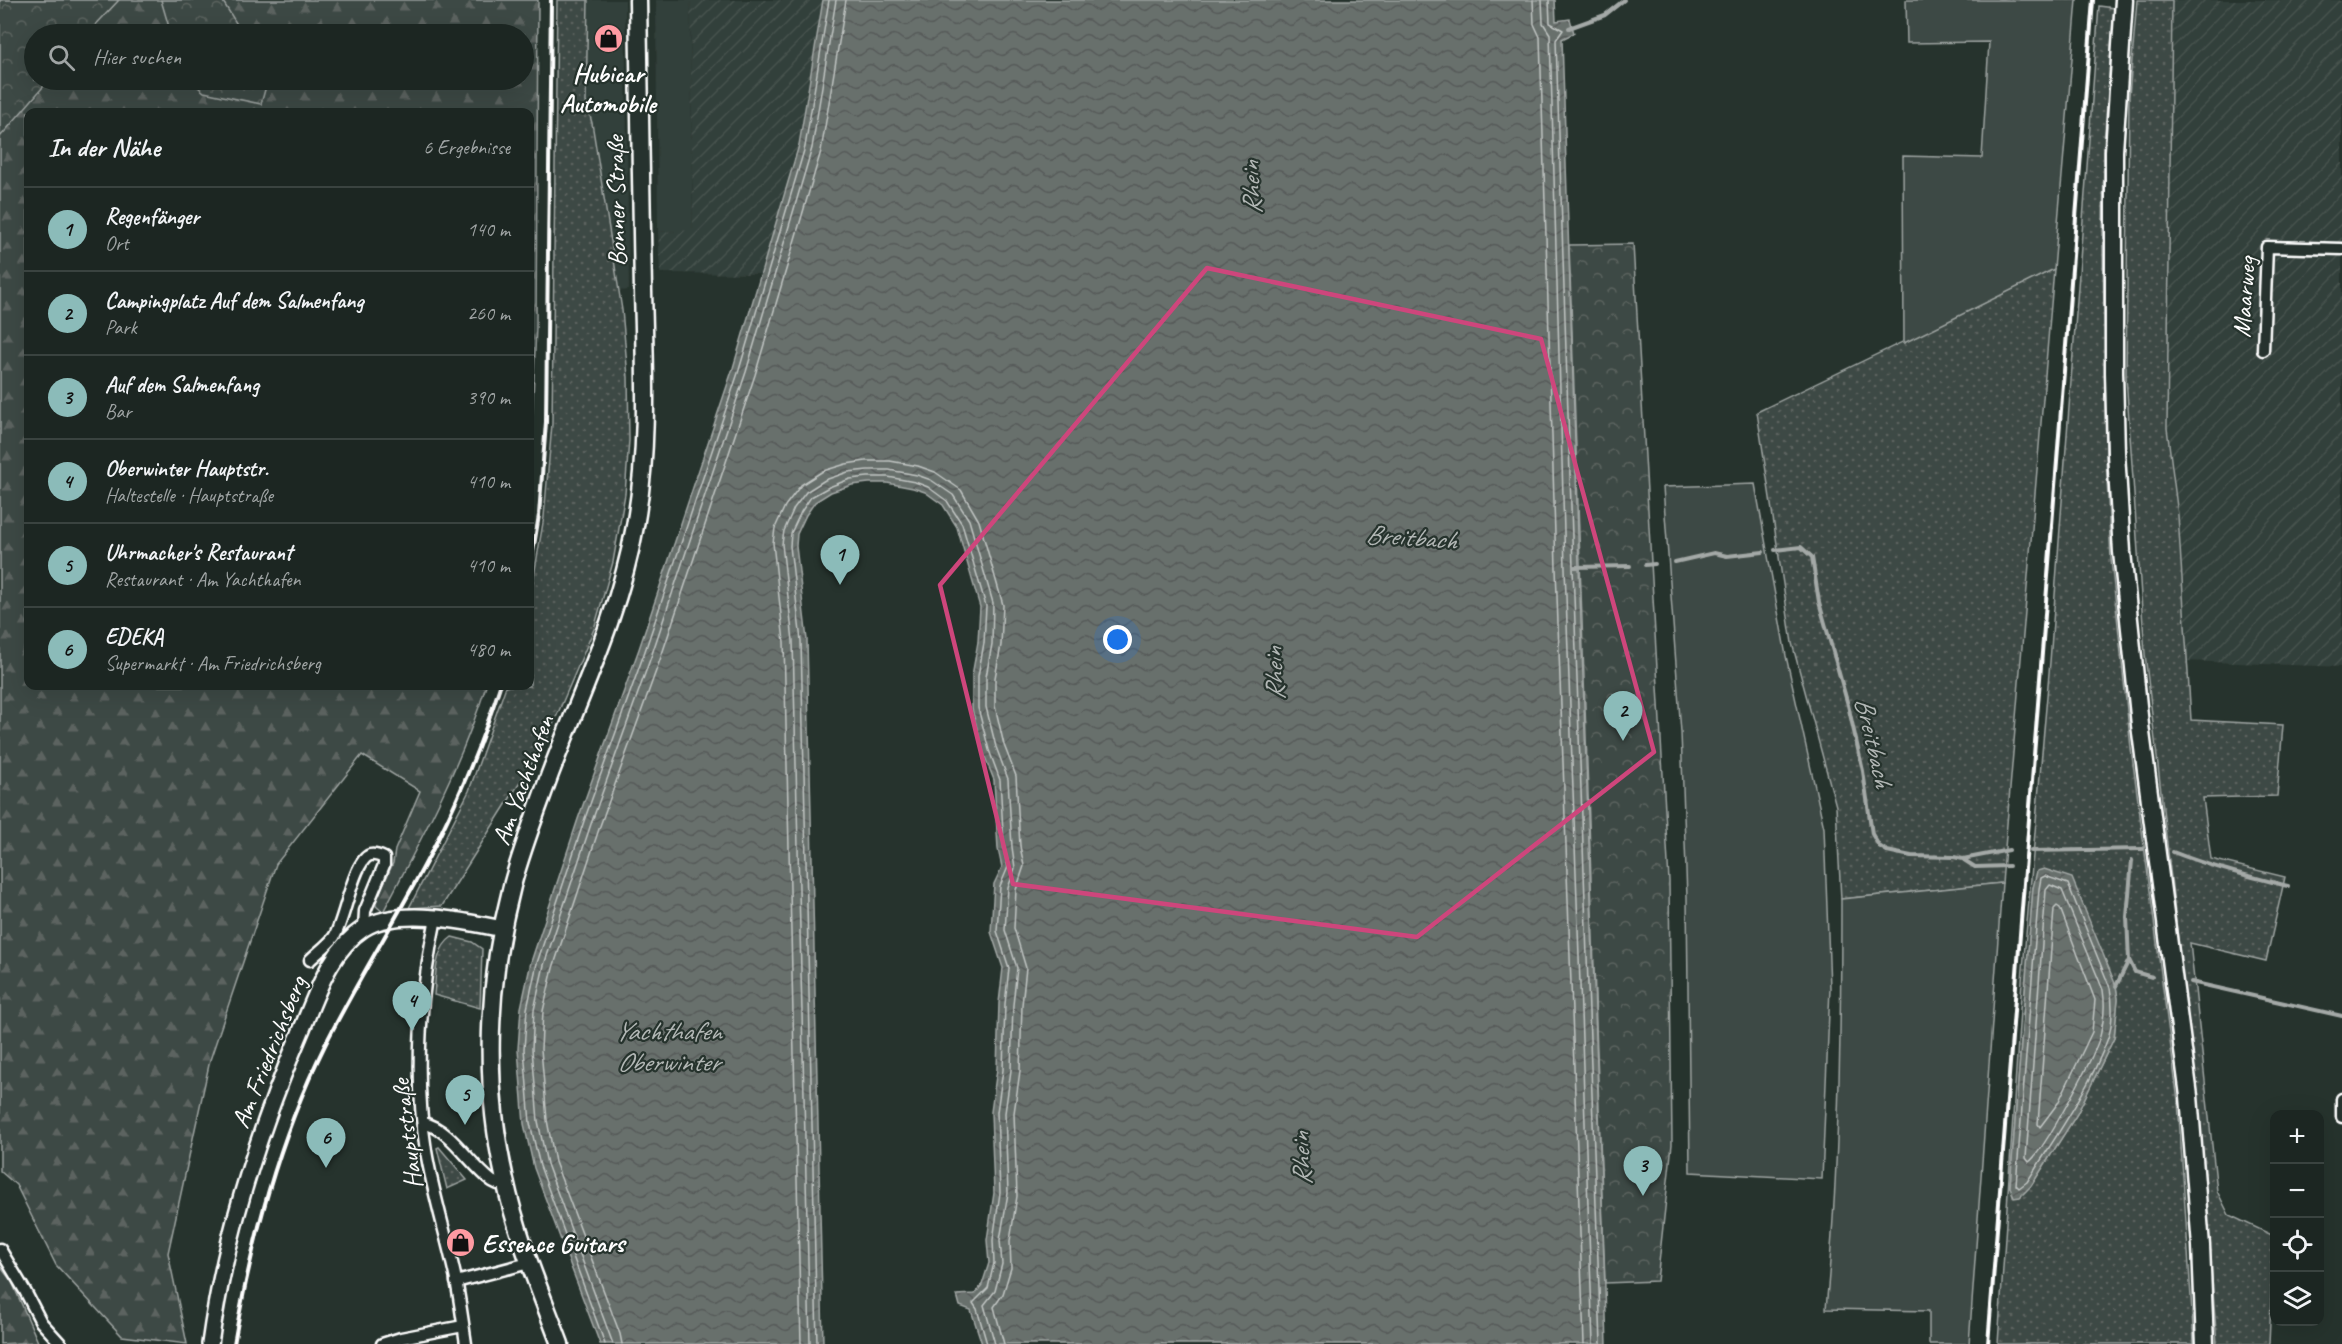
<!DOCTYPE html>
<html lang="de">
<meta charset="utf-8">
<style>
:root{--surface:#1c2622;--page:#29322f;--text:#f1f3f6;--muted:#a0a5a5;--line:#3a4340;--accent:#8bbbb9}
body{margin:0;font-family:Caveat,sans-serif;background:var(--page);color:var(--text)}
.controls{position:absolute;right:18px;bottom:18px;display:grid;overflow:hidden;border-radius:12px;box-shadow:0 6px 24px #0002}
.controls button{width:54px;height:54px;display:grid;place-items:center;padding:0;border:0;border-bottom:2px solid var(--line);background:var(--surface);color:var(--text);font:30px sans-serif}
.you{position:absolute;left:1118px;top:640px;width:21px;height:21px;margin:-15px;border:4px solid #fff;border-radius:50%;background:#1a73e8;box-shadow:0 0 0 9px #1a73e833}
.badge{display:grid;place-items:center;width:39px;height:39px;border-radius:50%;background:var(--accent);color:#111;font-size:20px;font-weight:700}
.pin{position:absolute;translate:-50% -50px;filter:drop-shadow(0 2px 3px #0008)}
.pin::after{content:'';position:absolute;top:32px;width:21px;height:18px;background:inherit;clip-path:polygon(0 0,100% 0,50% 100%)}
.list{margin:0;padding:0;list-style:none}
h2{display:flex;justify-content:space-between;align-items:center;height:78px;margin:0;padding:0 24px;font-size:26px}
h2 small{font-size:20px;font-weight:400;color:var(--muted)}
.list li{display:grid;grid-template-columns:39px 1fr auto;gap:18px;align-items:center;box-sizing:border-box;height:84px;padding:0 24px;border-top:2px solid var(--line)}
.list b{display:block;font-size:22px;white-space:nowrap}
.list p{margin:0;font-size:20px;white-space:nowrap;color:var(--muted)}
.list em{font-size:20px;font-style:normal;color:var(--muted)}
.icon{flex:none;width:33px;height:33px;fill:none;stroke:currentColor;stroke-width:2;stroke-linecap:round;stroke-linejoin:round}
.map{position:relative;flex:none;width:2342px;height:1344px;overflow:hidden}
.search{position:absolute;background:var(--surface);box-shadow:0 6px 24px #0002;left:24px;top:24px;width:510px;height:66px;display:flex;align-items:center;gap:15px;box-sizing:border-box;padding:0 21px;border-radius:33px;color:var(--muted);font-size:22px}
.panel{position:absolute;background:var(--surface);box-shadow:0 6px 24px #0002;left:24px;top:108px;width:510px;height:582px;border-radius:12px}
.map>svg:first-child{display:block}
</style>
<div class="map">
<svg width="2342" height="1344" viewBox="0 0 2342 1344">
<defs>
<pattern id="industrial-furrows" width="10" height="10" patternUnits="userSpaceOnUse" patternTransform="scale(1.5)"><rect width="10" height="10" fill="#333f3a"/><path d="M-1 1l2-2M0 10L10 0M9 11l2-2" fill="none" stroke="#47524e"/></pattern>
<pattern id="grass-dots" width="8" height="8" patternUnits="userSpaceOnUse" patternTransform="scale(1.5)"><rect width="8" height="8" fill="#3e4944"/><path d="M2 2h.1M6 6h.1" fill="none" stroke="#5b6460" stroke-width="1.8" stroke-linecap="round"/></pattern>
<pattern id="forest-firs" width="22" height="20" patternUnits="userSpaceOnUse" patternTransform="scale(1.5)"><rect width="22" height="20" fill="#3e4944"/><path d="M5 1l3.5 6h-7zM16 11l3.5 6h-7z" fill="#5b6460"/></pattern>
<pattern id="park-crowns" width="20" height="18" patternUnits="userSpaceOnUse" patternTransform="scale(1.5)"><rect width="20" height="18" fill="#3e4944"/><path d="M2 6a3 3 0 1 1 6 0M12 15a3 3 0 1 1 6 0" fill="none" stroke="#5b6460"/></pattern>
<pattern id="water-waves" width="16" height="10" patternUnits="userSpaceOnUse" patternTransform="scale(1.5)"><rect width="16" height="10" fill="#67706c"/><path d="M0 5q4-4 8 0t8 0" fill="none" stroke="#575a59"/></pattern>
</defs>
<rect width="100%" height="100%" fill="#26332d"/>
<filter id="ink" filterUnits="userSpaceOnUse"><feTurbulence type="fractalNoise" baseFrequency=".0167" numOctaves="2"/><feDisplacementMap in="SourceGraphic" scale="12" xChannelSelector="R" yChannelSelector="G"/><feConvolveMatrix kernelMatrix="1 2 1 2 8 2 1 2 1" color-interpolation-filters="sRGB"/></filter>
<g filter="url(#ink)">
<g fill="#333f3a">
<path d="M 588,0 L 625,0 L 629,290 L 619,291 L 592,123 L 586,102 Z"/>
<path d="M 656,0 L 690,0 L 693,231 L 658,232 Z"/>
</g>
<g fill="url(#industrial-furrows)">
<path d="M 690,0 L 823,0 L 799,145 L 761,274 L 660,273 L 658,232 L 693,230 Z"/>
<path d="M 2172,0 L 2342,0 L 2342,667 L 2185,661 L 2183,580 L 2178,515 L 2167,428 Z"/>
</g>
<g fill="url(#grass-dots)" stroke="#9ea4a2" stroke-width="1.5" fill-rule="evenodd">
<path d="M 557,0 L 588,0 L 586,102 L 592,123 L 622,310 L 628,377 L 629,440 L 625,494 L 613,562 L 594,629 L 546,741 L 442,906 L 409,908 L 469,791 L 506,686 L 530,686 L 530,599 L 544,517 L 552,424 Z"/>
<path d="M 2137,0 L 2172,0 L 2167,428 L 2178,515 L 2191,720 L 2283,725 L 2277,796 L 2203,798 L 2211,859 L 2285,877 L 2266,961 L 2190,943 L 2217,1191 L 2229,1215 L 2274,1236 L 2269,1344 L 2217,1344 L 2201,1137 L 2145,654 L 2126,377 L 2129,96 Z"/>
<path d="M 2099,6 L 2114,8 L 2104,145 L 2103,244 L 2106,459 L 2111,559 L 2131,748 L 2178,1101 L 2194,1342 L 2194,1344 L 1998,1344 L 2022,980 L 2050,662 ZM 2033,888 L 2116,986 L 2118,999 L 2114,1038 L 2077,1114 L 2031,1186 L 2010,1187 Z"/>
<path d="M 2054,269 L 2002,883 L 1841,899 L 1836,806 L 1792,643 L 1757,412 Z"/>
<path d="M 452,937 L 472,942 L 482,949 L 480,1008 L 434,995 C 436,976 434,949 452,937 Z"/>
<path d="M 439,1147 L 467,1180 L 447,1189 L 437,1148 Z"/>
</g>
<g fill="url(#forest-firs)" stroke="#9ea4a2" stroke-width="1.5" fill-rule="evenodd">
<path d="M 0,0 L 538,0 L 536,327 L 530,471 L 530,112 L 28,112 L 28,686 L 486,686 C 461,765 422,838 383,912 L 376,906 L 376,901 L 393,863 L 395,850 L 420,791 L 362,755 L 276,864 L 210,1060 L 168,1253 L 187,1344 L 122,1336 L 56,1265 L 16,1185 L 0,1171 ZM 34,34 L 524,34 L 524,80 L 34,80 Z"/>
<path d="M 0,1266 L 12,1282 L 38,1342 L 0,1344 Z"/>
</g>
<g fill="url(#park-crowns)" stroke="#9ea4a2" stroke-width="1.5">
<path d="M 0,0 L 119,0 L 87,34 L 34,34 L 34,80 L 49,80 L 0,137 Z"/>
<path d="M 161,0 L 222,0 L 241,31 L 240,34 L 171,34 Z"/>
<path d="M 190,80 L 234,80 L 266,86 L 261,104 L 204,92 Z"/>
<path d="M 1633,244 L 1669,881 L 1672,1144 L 1657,1281 L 1605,1283 L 1569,245 Z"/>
</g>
<g fill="#3e4944" stroke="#9ea4a2" stroke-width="1.5">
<path d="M 1906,0 L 2077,0 L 2054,269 L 1904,343 L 1903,156 L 1982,158 L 1989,42 L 1907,43 Z"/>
<path d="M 1755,484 L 1786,656 L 1824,828 L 1830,988 L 1822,1179 L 1690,1172 L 1687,897 L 1681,732 L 1663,487 Z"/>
<path d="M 2002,883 L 1969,1344 L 1929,1344 L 1929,1311 L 1826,1309 C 1839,1172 1841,1036 1841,899 Z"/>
</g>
<g fill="url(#water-waves)" stroke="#a4a9a7" stroke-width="1.5">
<path d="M 823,0 L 1555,0 L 1556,21 L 1570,19 L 1574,33 L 1562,39 L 1579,567 L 1607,1344 L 982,1344 L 971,1310 L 960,1306 L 957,1295 L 975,1294 L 982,1285 L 989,1263 L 987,1240 L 994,1193 L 991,1112 L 997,1069 L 999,1003 L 1003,968 L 991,932 L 994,884 L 1002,867 L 998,849 L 994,780 L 983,752 L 972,709 L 972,676 L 978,642 L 980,607 L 957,527 L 943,505 L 925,492 L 913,488 L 887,483 L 869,483 L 852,485 L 831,492 L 815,502 L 806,515 L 797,534 L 796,546 L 807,640 L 823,1344 L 600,1344 L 534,1168 L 524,1124 L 518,1049 L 521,1008 L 531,962 L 578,819 L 639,649 L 733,368 L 799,145 Z"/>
<path d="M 2044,869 L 2072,878 L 2116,986 L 2118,999 L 2114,1038 L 2077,1114 L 2031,1186 L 2020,1197 L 2014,1198 L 2010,1187 L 2033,888 L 2037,871 Z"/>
</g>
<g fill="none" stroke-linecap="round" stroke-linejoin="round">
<g stroke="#c2c6c4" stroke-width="1.5">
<path d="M 1533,0 L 1534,24 L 1540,37 L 1556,568 L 1584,1344"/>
<path d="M 1542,0 L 1543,23 L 1550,34 L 1565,568 L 1593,1344"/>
<path d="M 1549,0 L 1550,23 L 1563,30 L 1556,40 L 1573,568 L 1601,1344"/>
<path d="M 2045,876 L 2068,884 L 2110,988 C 2113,1002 2113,1024 2108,1038 C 2089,1090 2056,1136 2027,1182 L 2019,1188 L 2016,1185 L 2039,889 L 2041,878 Z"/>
<path d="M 2050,885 L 2062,890 L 2103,990 C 2105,1003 2104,1019 2101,1032 C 2098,1051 2044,1151 2029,1162 L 2026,1158 L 2046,890 Z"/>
<path d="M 2057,906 L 2060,908 L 2095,1000 L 2092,1032 L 2058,1103 L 2040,1127 L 2038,1124 L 2054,909 Z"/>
<path d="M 605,1344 L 540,1166 L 530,1123 L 524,1049 L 527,1009 L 537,963 L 584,821 L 645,651 L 739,370 L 805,147 L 829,0"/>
<path d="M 613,1344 L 547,1164 L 538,1121 L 532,1049 L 534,1010 L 544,965 L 591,824 L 652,654 L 746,372 L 812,148 L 836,0"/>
<path d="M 622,1344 L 620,1334 L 555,1162 L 547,1120 L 541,1049 L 543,1011 L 553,968 L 600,826 L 661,657 L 755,375 L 821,151 L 846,0"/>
<path d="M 801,1344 L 784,642 L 773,543 L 775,528 L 785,506 L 801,485 L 823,471 L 846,464 L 866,461 L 890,461 L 918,466 L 935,472 L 961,490 L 979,521 L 1003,605 L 1001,645 L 995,678 L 995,706 L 1004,745 L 1016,776 L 1020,846 L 1024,866 L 1016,890 L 1014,928 L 1026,968 L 1022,1005 L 1020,1071 L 1014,1113 L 1017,1196 L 1010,1241 L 1011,1268 L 1003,1294 L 994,1307 L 1004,1344"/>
<path d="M 810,1344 L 793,641 L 782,544 L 784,531 L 794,508 L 806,492 L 825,480 L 848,472 L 868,470 L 889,470 L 917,475 L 931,480 L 953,495 L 969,520 L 993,603 L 992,644 L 986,677 L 986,707 L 996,747 L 1008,779 L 1012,847 L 1015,868 L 1008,888 L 1005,930 L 1017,968 L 1013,1005 L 1011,1070 L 1005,1113 L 1008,1193 L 1000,1240 L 1002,1264 L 995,1291 L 984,1305 L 995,1344"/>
<path d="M 817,1344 L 801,641 L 790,546 L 791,533 L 801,512 L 811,497 L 829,487 L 850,479 L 868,477 L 888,477 L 915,482 L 928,487 L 947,501 L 962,524 L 986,606 L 984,643 L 978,676 L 978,708 L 989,750 L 1000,780 L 1004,848 L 1008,867 L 1000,886 L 997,931 L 1009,968 L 1005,1004 L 1003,1070 L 997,1112 L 1000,1193 L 993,1240 L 994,1263 L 988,1288 L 973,1303 L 977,1309 L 987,1344"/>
</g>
<g stroke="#a4a9a7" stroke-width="4">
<path d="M 1569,28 L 1605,15 L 1624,0"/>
<path d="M 1775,550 L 1801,547 L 1812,557 L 1819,602 L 1848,705 L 1863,771 L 1872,834 L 1879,846 L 1887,851 L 1911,856 L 1954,857 L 1963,859 L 2009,850"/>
<path d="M 1675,562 L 1714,553 L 1727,556 L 1763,552"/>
<path d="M 1645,565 L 1655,564"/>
<path d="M 1574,567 L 1630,566"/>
<path d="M 2031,851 L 2143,849"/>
<path d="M 2173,852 C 2211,867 2249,876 2288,886"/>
<path d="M 1964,860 L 1975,867 L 2009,866"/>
<path d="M 2129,960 L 2135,972 L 2152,977"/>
<path d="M 2191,982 L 2342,1016"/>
<path d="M 2116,986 L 2129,960 L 2127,917 L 2132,860"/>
</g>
<defs>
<g id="street">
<path d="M 2263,350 L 2267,247 L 2342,249"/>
<path d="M 436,918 C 420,992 414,1075 426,1151 C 433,1194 447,1237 456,1280 C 460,1301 463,1323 466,1344"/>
<path d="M 310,960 C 317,953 328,945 334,937 C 345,920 353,861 370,855 C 375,854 380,856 384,858 L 384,865 L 365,911 L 364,928"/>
<path d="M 2342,1099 L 2342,1117"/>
<path d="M 423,1123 C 450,1128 470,1165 492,1181 L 498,1184 L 505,1183"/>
<path d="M 0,1249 L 25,1291 L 41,1322 L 61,1344"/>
<path d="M 456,1282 L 529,1263"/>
<path d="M 382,1344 L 401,1338 L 463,1326"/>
</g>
<path id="secondary" d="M 210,1344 C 225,1235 258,1132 301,1031 C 317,994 329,951 364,928 C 398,907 465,921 502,929"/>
<g id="primary">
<path d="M 2124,0 L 2114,151 L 2114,372 L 2116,453 L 2122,552 L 2140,725 L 2189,1096 L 2201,1246 L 2205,1344"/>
<path d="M 560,1344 C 540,1290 517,1237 505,1180 C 483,1083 487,982 512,886 C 522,848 537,810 550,774 C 581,693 620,612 635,526 C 649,449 645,369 643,291 C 642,194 640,97 638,0"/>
</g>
</defs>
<use href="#street" stroke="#fff" stroke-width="15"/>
<use href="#secondary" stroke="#fff" stroke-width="20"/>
<use href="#primary" stroke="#fff" stroke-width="21"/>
<use href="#street" stroke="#26332d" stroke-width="10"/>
<use href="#secondary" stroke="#26332d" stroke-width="15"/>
<use href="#primary" stroke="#26332d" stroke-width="16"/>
<g stroke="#fff" stroke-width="4">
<path d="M 530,570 L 539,515 L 546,422 L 551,0"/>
<path d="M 234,1344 C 252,1240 278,1140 325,1045 C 360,975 402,911 437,841 C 462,791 483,739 500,686"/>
<path d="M 1988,1344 L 2093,0"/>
</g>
</g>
</g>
<path fill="none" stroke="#ce467c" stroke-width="4.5" stroke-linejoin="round" d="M 1207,268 L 1541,339 L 1654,752 L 1417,937 L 1013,884 L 940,585 Z"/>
<defs>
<symbol id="shop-disc" viewBox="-11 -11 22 22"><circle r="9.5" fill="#ff9aa2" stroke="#26332d"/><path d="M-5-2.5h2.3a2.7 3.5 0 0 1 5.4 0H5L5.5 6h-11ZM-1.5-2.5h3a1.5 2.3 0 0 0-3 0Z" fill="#111"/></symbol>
</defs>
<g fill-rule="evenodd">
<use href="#shop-disc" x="592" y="22" width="33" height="33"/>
<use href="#shop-disc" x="444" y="1226" width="33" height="33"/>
</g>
<g text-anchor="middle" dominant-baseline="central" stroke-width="4.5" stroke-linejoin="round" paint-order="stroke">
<g font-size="26" font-weight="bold" fill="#fff" stroke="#26332d">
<text x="608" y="73">Hubicar<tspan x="608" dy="30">Automobile</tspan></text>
<text x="482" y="1243" text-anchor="start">Essence Guitars</text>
</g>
<g font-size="26" fill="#fff" stroke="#26332d">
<text transform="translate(616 201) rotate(-91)">Bonner Straße</text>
<text transform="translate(2244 297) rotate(-86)">Maarweg</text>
<text transform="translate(523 780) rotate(-70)">Am Yachthafen</text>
<text transform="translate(269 1052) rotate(-68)">Am Friedrichsberg</text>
<text transform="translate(407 1134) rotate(-97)">Hauptstraße</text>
</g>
<g font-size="27" font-style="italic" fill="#b3b8b6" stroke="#26332d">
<text transform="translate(1251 188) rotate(-93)">Rhein</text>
<text transform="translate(1411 537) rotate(4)">Breitbach</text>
<text transform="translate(1274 674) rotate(-93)">Rhein</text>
<text transform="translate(1874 742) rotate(77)">Breitbach</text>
<text x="668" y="1031">Yachthafen<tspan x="668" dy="31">Oberwinter</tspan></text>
<text transform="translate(1301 1159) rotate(-93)">Rhein</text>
</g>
</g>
</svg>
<div class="controls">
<button>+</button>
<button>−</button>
<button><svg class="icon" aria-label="locate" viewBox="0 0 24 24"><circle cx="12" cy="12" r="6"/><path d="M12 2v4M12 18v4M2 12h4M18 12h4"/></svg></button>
<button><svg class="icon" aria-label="layers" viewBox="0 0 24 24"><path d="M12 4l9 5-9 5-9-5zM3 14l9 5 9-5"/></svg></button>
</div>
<div class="you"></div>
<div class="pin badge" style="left:840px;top:585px">1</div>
<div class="pin badge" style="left:1623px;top:741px">2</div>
<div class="pin badge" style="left:1643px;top:1196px">3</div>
<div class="pin badge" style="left:412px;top:1031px">4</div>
<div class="pin badge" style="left:465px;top:1125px">5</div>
<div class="pin badge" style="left:326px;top:1168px">6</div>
<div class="search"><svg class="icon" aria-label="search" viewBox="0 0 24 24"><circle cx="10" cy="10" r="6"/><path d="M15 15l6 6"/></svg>Hier suchen</div>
<section class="panel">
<h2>In der Nähe<small>6 Ergebnisse</small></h2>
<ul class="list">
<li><span class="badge">1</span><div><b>Regenfänger</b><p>Ort</p></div><em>140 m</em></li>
<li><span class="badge">2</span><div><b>Campingplatz Auf dem Salmenfang</b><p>Park</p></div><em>260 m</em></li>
<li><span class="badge">3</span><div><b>Auf dem Salmenfang</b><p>Bar</p></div><em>390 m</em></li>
<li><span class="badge">4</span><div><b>Oberwinter Hauptstr.</b><p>Haltestelle · Hauptstraße</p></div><em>410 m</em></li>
<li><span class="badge">5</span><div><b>Uhrmacher's Restaurant</b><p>Restaurant · Am Yachthafen</p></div><em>410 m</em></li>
<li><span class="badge">6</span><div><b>EDEKA</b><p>Supermarkt · Am Friedrichsberg</p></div><em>480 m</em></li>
</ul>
</section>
</div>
